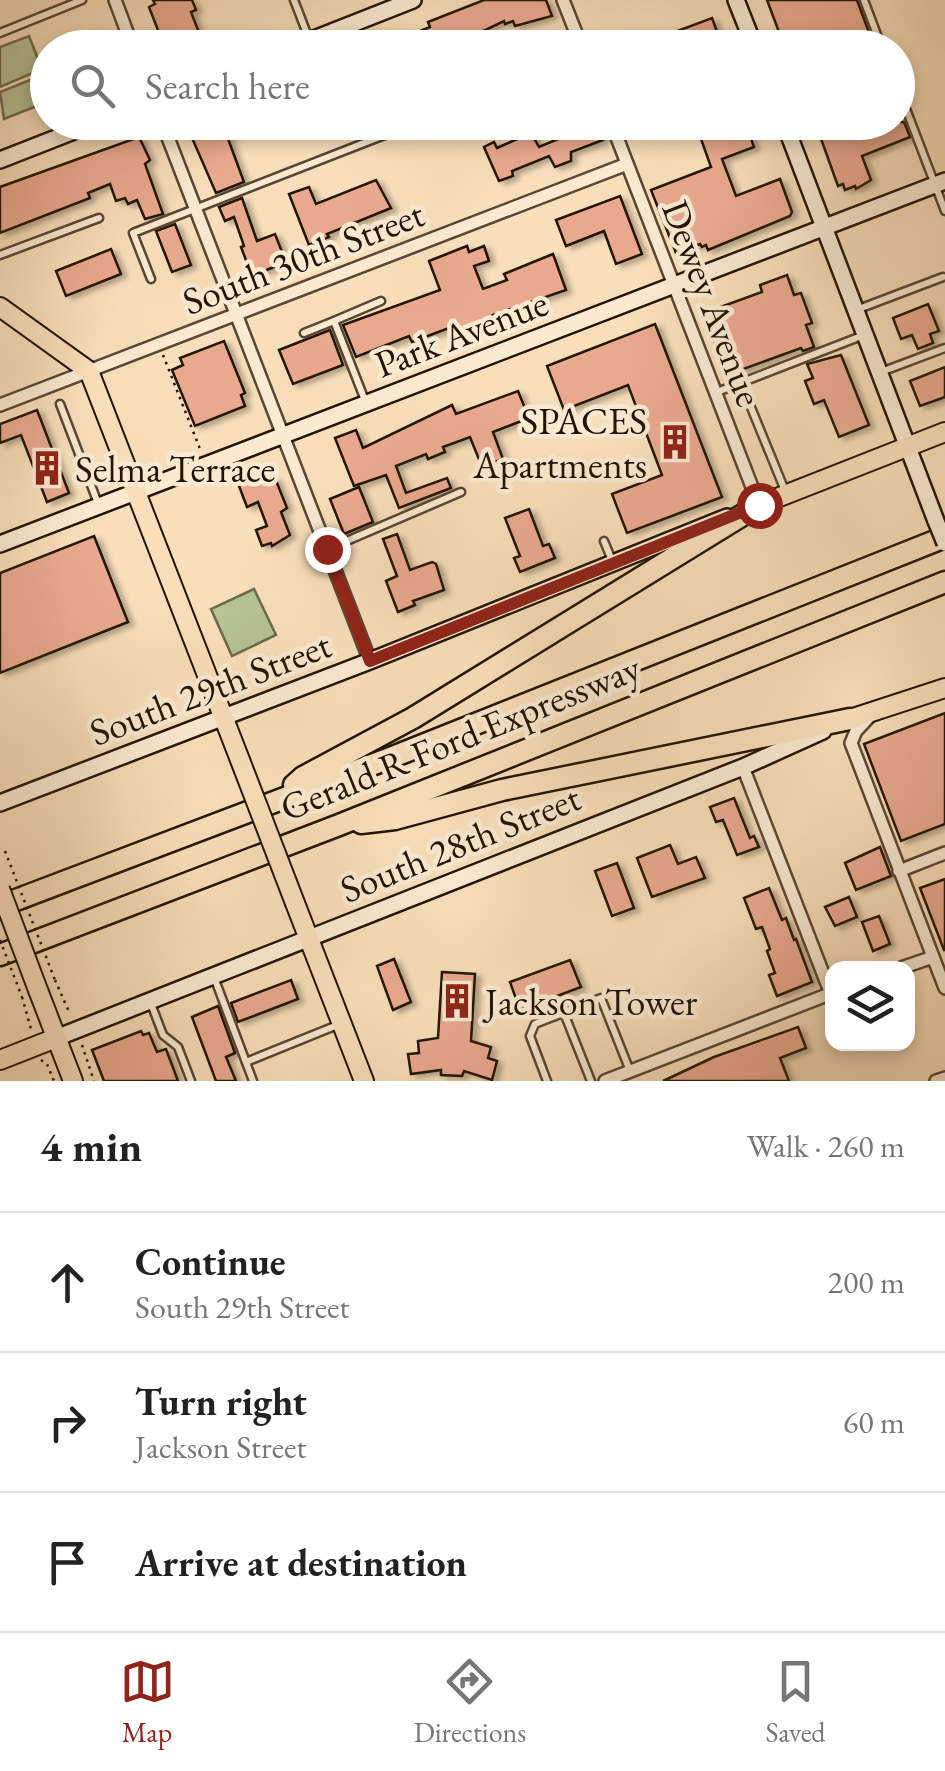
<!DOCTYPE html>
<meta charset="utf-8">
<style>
:root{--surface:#fff;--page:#f2f2f2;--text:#222;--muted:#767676;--line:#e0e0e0;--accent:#8f2418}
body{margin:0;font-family:"EB Garamond",serif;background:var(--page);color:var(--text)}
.controls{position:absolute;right:30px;bottom:30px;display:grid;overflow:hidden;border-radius:20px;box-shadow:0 5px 15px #0003}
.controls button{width:90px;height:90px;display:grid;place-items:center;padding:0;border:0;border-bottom:2px solid var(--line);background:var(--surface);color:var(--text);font:50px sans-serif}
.stop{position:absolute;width:30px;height:30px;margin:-22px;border:8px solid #8f2418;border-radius:50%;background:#fff}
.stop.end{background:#8f2418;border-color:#fff;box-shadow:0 2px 10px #0008}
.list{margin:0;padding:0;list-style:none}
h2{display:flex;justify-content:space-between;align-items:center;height:130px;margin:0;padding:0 40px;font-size:42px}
h2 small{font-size:32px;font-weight:400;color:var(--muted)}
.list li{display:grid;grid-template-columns:65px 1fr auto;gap:30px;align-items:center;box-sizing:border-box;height:140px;padding:0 40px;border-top:2px solid var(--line)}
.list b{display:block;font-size:38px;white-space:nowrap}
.list p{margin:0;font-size:32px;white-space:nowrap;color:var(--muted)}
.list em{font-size:32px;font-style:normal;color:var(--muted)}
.icon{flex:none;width:55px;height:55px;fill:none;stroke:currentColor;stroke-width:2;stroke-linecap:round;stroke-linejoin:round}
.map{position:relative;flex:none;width:945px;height:1081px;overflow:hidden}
.search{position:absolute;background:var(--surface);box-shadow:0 5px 15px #0003;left:30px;right:30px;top:30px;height:110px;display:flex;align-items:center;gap:25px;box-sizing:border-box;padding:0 35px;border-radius:55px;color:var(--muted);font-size:38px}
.sheet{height:550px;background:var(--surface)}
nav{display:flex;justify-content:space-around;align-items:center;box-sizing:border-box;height:140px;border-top:2px solid var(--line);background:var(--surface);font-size:28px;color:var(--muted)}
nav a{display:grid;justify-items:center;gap:5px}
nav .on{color:var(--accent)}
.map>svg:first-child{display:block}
</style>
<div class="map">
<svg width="945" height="1081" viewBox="0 0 945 1081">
<defs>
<filter id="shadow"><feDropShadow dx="5.5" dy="3" stdDeviation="2.5" flood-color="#0004"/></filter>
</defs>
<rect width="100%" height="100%" fill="#f8deba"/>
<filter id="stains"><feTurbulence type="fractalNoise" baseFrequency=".002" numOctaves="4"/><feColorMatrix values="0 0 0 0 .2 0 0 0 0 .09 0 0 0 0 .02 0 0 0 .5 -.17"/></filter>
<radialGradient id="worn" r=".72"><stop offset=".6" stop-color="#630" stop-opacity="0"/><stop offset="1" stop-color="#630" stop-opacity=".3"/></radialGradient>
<g fill="#b7c295" stroke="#6c6b4c" stroke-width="2.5">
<path d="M 29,36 L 42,69 L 0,87 L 0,47 Z"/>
<path d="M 40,76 L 47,102 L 4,119 L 0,92 Z"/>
<path d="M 254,589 L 276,635 L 232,656 L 211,609 Z"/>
</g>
<g fill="#e9a98f" stroke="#221404" stroke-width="2.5" filter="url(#shadow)">
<path d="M 153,0 L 192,0 L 196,10 L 191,12 L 205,48 L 165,48 L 149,7 L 155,4 Z"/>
<path d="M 484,0 L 546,0 L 552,16 L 515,26 L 513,21 L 505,24 L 504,21 L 448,48 L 379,48 L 430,27 L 428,22 Z"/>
<path d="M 767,0 L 857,0 L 871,38 L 846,48 L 785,48 Z"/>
<path d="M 712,18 L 723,48 L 668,48 L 664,36 Z"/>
<path d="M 209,122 L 259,124 L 227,136 L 244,182 L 216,193 L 189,131 Z"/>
<path d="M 571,122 L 596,122 L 603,140 L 571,152 L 571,161 L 555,167 L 549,156 L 512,171 L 513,176 L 499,181 L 484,147 L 494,142 L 497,148 L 517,139 L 513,129 L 526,124 L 539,147 L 575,132 Z"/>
<path d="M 695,122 L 745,122 L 754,147 L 722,159 L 736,196 L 780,179 L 792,212 L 790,216 L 708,250 L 706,245 L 702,247 L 700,244 L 676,253 L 651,190 L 711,167 Z"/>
<path d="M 815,122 L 904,122 L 910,137 L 862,156 L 871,180 L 856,189 L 855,186 L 845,190 L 843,184 L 838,186 Z"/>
<path d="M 139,137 L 150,160 L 145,164 L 163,214 L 145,219 L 137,200 L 128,204 L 125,198 L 116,201 L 110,184 L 88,193 L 90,198 L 0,233 L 0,187 Z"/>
<path d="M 376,180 L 391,208 L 327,234 L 329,237 L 309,245 L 289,194 L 309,187 L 316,204 Z"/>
<path d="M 620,196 L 642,254 L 616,264 L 604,231 L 566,246 L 556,220 Z"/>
<path d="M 242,198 L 257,241 L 275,234 L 286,262 L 252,276 L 241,247 L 244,246 L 234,217 L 225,221 L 219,207 Z"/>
<path d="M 175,224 L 191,265 L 172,272 L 156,231 Z"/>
<path d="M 467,246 L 469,252 L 484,246 L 489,261 L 474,266 L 483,289 L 507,280 L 504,274 L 553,254 L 566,290 L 493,315 L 495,318 L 457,333 L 454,326 L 412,342 L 409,336 L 356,357 L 343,325 L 440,290 L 429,261 Z"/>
<path d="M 111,249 L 121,274 L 66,296 L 56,271 Z"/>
<path d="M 787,275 L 794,295 L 801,293 L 812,323 L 806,325 L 814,347 L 803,351 L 801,348 L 727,375 L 704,313 L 762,292 L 760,285 Z"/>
<path d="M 928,304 L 939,331 L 930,334 L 933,343 L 918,349 L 912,335 L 901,339 L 893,318 Z"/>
<path d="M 655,324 L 722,497 L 627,533 L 612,494 L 662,475 L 628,385 L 564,410 L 547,366 Z"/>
<path d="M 330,330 L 343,365 L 293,384 L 279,350 Z"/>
<path d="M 224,341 L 245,393 L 241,395 L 245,406 L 195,426 L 172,370 L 183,365 L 180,358 Z"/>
<path d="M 841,355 L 869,425 L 839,437 L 824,400 L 814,404 L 805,381 L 813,378 L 807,364 Z"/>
<path d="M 945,367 L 945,397 L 920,406 L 910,381 Z"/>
<path d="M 518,391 L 529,418 L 493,432 L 503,459 L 482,467 L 470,437 L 443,447 L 445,452 L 428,459 L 426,454 L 396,466 L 406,493 L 447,478 L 451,488 L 399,508 L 386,475 L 354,486 L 335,438 L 356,430 L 363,448 L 452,405 L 456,414 Z"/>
<path d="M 37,410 L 69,493 L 47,502 L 21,435 L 0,443 L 0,424 Z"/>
<path d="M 268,475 L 270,480 L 275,478 L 287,508 L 281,512 L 290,535 L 272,546 L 271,543 L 262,546 L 256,530 L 267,526 L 258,502 L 247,507 L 239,486 Z"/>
<path d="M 359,487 L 373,522 L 344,534 L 330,499 Z"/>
<path d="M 529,509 L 543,546 L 549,544 L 555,558 L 520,572 L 514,558 L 520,556 L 505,518 Z"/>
<path d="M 397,534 L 410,570 L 432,562 L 436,564 L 444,590 L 413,601 L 415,605 L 398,612 L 386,581 L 397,576 L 383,539 Z"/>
<path d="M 94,536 L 128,622 L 0,673 L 0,573 Z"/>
<path d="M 945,713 L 945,824 L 901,841 L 864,744 Z"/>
<path d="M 734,798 L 750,838 L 754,836 L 759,847 L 737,855 L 723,820 L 716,822 L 710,807 Z"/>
<path d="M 670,845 L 678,864 L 696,857 L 705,878 L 652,897 L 637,858 Z"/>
<path d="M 880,847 L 891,876 L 856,890 L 845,863 Z"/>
<path d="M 617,863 L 634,908 L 612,916 L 595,871 Z"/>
<path d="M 945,879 L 945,950 L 944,950 L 920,888 Z"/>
<path d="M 769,888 L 782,920 L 786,918 L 794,940 L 796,939 L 812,982 L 777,996 L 769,975 L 775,973 L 767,951 L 770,949 L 762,927 L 756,929 L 744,898 Z"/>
<path d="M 849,897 L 857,917 L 835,926 L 825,907 Z"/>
<path d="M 879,916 L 890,944 L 873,951 L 862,922 Z"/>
<path d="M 394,959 L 411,1002 L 393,1010 L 377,966 Z"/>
<path d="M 570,960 L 581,987 L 520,1010 L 510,982 Z"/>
<path d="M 442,972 L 475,974 L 471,1041 L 491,1047 L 488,1058 L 497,1061 L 492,1080 L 464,1071 L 462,1076 L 441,1075 L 441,1070 L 411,1074 L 408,1054 L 419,1053 L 418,1041 L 438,1038 Z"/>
<path d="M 291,980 L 298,999 L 238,1022 L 231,1003 Z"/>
<path d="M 218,1006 L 235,1053 L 226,1057 L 236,1081 L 216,1081 L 192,1017 Z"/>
<path d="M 798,1027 L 806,1048 L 780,1058 L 789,1081 L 663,1081 L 714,1057 Z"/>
<path d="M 141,1031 L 143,1035 L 149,1033 L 157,1052 L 166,1049 L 178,1081 L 104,1081 L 92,1050 Z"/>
</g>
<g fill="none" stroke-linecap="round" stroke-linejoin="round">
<defs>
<g id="lane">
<path d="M 294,0 L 309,39"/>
<path d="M 864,0 L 882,48"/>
<path d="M 0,33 L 82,0"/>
<path d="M 898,88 L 945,211"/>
<path d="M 0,255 L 99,218"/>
<path d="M 151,279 L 133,233 L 418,122"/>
<path d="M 856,310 L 943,277"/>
<path d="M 334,321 L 381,301"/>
<path d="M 304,333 L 334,321 L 366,403"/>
<path d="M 881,372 L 945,348"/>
<path d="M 741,383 L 786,493"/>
<path d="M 717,392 L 864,335"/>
<path d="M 60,404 L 99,506"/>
<path d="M 604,541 L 613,563"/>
<path d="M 328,549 L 461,492"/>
<path d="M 214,977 L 253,1081"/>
<path d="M 150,1001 L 163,1035 L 178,1047 L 191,1081"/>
<path d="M 564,1013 L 591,1081"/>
<path d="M 246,1062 L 340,1024"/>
<path d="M 547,1081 L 530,1036 L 535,1024 L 601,998 L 630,1071"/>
</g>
<g id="street">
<path d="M 115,0 L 133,48"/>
<path d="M 563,0 L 582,48"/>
<path d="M 162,122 L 370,661"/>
<path d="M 611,122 L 759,505"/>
<path d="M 0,405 L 627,164"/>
<path d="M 870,716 L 856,731 L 851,743 L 945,988"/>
<path d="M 743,767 L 831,994"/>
<path d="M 899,871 L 945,853"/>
<path d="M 901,968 L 933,957"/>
<path d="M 605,1081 L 832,993"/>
<path d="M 936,1081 L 945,1078"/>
</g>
<g id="secondary">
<path d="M 736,0 L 755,48"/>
<path d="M 291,48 L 413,0"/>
<path d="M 784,122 L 936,521"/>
<path d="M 0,160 L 97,122"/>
<path d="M 0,544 L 945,181"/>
<path d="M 0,803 L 370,661 L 727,517"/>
<path d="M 56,1038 L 743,767 L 823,731"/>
</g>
<g id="primary">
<path d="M 0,307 L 89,371 L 240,760"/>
<path d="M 759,505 L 945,432"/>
<path d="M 850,719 L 945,688"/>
<path d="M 295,903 L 364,1081"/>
<path d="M 38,990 L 73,1081"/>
<path d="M 0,1060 L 56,1038"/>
</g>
<g id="highway">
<path d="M 294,785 L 303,777 L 413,718 L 759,505"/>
<path d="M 361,823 L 395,819 L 502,790 L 850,719"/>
<path d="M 0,906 L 390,758 L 945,537"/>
<path d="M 0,955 L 339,825 L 945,582"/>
</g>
</defs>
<use href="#lane" stroke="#584632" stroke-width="11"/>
<use href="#street" stroke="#584632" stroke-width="16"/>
<use href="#secondary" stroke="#221404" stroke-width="20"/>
<use href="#primary" stroke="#221404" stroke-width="22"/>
<use href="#highway" stroke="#221404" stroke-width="25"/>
<g stroke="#221404" stroke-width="2.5" stroke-dasharray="2.5 5" stroke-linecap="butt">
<path d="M 163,355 L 200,449"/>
<path d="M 55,980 L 70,1014"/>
<path d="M 22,997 L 31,1029"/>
<path d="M 82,1045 L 94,1081"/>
<path d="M 41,1060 L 47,1064 L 54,1081"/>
</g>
<use href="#lane" stroke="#faead2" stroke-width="6"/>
<use href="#street" stroke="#faead2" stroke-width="11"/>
<use href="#secondary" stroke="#faead2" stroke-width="15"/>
<use href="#primary" stroke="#f8deba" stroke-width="18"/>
<use href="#highway" stroke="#f8deba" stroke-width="20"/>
<defs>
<path id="secondary-bridge" d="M 936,521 L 945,543"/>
<g id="primary-bridge">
<path d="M 240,760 L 295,903"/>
<path d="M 0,889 L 38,990"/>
</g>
</defs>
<use href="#secondary-bridge" stroke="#221404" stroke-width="20" stroke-linecap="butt"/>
<use href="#primary-bridge" stroke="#221404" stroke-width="22" stroke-linecap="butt"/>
<g stroke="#221404" stroke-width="2.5" stroke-dasharray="2.5 5" stroke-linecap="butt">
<path d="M 5,851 L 55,980"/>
<path d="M 0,940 L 22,997"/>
</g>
<use href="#secondary-bridge" stroke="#faead2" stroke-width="15"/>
<use href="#primary-bridge" stroke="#f8deba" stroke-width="18"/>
</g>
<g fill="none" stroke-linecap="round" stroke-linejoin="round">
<path stroke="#8f2418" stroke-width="12" d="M 327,549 L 370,661 L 759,505"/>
</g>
<defs>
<symbol id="building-bare" viewBox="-9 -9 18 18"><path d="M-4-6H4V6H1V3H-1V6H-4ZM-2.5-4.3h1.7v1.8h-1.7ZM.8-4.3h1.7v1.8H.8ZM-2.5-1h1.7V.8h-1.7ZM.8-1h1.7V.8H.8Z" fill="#8f2418" stroke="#faead2" stroke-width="2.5" paint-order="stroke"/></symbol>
</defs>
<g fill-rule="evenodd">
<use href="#building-bare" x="650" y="417" width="50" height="50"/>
<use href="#building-bare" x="22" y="443" width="50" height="50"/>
<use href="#building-bare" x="432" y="976" width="50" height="50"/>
</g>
<g text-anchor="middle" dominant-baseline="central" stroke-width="9" stroke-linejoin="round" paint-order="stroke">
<g font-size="38" fill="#221404" stroke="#faead2">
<text transform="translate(303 257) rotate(-21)">South 30th Street</text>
<text transform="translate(713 303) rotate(69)">Dewey Avenue</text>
<text transform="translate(461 333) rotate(-21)">Park Avenue</text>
<text transform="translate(210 688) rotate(-21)">South 29th Street</text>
<text transform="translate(460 737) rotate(-22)">Gerald R Ford Expressway</text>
<text transform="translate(460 843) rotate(-22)">South 28th Street</text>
</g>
<g font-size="38" fill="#221404" stroke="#faead2" text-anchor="start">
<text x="647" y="420" text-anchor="end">SPACES<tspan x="647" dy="44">Apartments</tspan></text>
<text x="75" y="468">Selma Terrace</text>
<text x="485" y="1001">Jackson Tower</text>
</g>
</g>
<rect width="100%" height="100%" filter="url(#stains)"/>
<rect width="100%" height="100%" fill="url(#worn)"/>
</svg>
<div class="controls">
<button><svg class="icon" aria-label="layers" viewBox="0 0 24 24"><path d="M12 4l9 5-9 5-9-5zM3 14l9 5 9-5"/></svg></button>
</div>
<div class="stop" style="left:759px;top:505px"></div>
<div class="stop end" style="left:327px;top:549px"></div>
<div class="search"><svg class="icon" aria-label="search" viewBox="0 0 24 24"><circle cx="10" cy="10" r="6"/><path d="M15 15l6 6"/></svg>Search here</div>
</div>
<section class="sheet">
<h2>4 min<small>Walk · 260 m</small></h2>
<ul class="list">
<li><svg class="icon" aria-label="ahead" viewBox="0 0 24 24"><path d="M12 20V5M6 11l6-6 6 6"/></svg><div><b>Continue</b><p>South 29th Street</p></div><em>200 m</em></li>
<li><svg class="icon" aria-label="right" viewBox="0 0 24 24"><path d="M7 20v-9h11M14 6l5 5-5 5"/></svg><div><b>Turn right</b><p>Jackson Street</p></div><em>60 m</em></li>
<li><svg class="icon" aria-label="arrive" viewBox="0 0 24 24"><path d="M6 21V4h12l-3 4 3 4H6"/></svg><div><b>Arrive at destination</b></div></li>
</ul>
</section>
<nav>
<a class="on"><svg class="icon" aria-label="map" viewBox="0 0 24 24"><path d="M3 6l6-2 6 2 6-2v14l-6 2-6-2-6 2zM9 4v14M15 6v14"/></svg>Map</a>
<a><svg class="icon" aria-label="directions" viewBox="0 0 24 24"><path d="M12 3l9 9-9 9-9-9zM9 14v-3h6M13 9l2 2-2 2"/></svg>Directions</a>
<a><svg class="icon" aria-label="saved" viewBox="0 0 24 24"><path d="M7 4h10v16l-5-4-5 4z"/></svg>Saved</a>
</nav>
